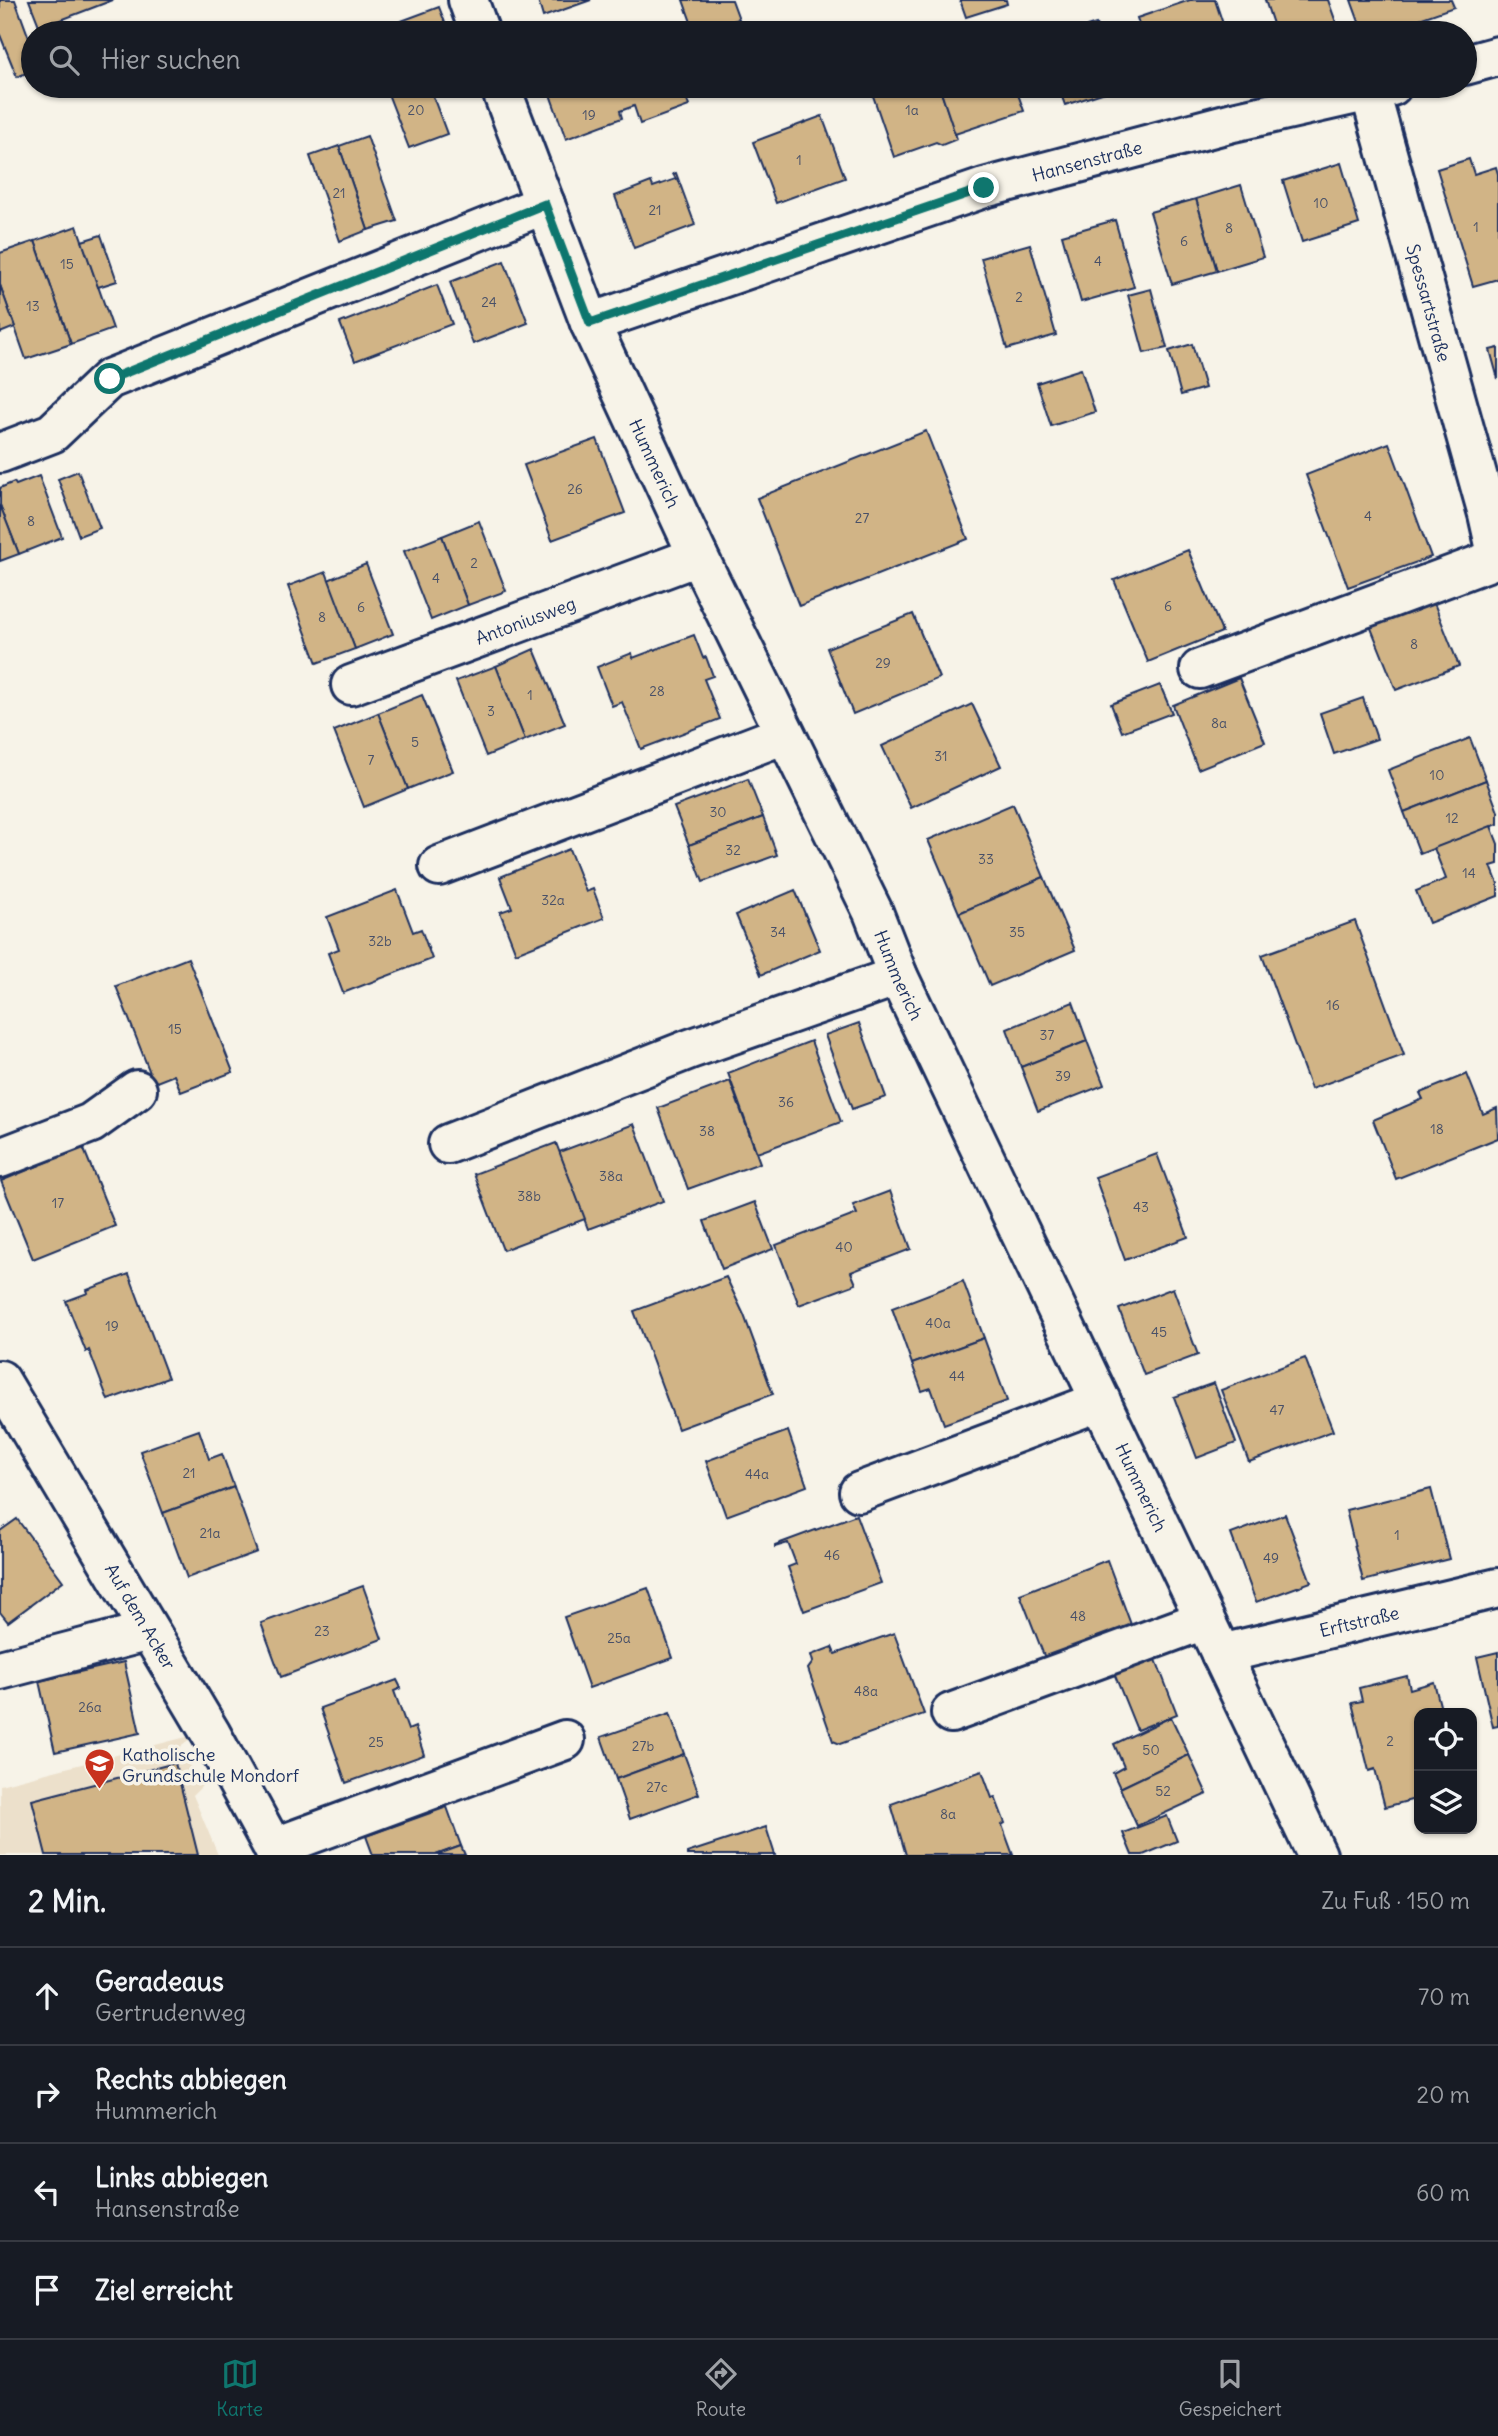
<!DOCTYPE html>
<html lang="de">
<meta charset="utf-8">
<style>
:root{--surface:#171b24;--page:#242831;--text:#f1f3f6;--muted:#9ea1a6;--line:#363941;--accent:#0f766e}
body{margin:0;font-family:Delius,sans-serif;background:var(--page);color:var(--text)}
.controls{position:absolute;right:21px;bottom:21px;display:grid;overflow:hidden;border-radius:14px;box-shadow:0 2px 5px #0004}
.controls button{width:63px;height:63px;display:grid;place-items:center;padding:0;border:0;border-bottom:2px solid var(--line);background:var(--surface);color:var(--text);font:35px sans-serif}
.stop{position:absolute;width:21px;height:21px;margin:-16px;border:5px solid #0f766e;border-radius:50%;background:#fff}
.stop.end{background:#0f766e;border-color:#fff;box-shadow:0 2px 7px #0008}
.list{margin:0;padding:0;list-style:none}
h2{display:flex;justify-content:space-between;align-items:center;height:91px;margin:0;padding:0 28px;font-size:30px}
h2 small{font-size:23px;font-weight:400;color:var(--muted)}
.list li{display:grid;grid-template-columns:46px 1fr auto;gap:21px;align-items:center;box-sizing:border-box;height:98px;padding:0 28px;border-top:2px solid var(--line)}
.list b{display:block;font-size:26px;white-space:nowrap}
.list p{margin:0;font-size:23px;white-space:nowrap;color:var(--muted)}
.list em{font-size:23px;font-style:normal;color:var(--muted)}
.icon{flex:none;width:38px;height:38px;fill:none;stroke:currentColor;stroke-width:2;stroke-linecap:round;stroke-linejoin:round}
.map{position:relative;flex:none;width:1498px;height:1855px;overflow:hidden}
.search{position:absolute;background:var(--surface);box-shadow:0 2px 5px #0004;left:21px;right:21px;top:21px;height:77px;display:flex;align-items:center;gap:18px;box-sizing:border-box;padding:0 24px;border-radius:38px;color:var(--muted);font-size:26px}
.sheet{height:483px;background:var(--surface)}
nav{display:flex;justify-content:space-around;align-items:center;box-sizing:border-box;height:98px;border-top:2px solid var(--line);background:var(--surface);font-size:19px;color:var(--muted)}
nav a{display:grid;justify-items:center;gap:4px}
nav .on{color:var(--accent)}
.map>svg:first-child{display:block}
</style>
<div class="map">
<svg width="1498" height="1855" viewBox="0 0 1498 1855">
<rect width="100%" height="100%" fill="#f7f3e8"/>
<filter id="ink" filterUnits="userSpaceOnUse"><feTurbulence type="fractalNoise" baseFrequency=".0143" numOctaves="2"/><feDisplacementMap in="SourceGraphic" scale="14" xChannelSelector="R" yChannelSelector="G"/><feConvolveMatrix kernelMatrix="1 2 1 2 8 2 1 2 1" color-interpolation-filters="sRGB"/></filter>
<g filter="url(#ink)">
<path fill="#ece0cb" d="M 198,1734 L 179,1748 L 202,1786 L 193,1795 L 218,1855 L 0,1855 L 0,1785 Z"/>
<g fill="#d1b486" stroke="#1b2f5e" stroke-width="2">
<path d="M 0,0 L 15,0 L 33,49 L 33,70 L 17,77 L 0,35 Z"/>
<path d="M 29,0 L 113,0 L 40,28 Z"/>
<path d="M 538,0 L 591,0 L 543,17 Z"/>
<path d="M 683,0 L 732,0 L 739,19 L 695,33 Z"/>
<path d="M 960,0 L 1006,0 L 1007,4 L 966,17 Z"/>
<path d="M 1190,0 L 1215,0 L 1226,33 L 1142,33 L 1137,18 Z"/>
<path d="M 1265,0 L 1328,0 L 1338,28 L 1324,33 L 1276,33 Z"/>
<path d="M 1351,0 L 1451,0 L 1454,7 L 1379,33 L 1363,33 Z"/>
<path d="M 439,7 L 449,33 L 369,33 Z"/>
<path d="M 1096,24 L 1099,33 L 1069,33 Z"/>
<path d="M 385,86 L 429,86 L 447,134 L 409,148 Z"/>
<path d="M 547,86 L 682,86 L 689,106 L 640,124 L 634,106 L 620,111 L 622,118 L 566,139 Z"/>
<path d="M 873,86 L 939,86 L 957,139 L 942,145 L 936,142 L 894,157 L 870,87 Z"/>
<path d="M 939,86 L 1015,86 L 1024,111 L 955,134 Z"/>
<path d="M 1058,86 L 1117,86 L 1118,88 L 1065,105 Z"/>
<path d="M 822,116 L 845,178 L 776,203 L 753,142 Z"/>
<path d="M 367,136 L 397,221 L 368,230 L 339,146 Z"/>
<path d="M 339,146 L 368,230 L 340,241 L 310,156 Z"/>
<path d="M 1469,159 L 1474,174 L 1496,167 L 1498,174 L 1498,279 L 1473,286 L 1437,169 Z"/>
<path d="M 1341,163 L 1359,224 L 1302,242 L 1283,181 Z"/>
<path d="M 676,173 L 695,225 L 634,248 L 615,196 L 651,182 L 653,187 L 676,179 L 673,174 Z"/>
<path d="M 1241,185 L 1263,257 L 1217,271 L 1196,199 Z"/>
<path d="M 1196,199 L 1217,271 L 1172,284 L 1150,212 Z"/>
<path d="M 1115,220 L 1134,287 L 1081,302 L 1062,235 Z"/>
<path d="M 77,226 L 113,329 L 71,344 L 35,241 Z"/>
<path d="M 101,235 L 117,281 L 98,287 L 82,241 Z"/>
<path d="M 35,241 L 71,344 L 26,359 L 0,285 L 0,253 Z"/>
<path d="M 1030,244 L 1056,335 L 1007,349 L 981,258 Z"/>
<path d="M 504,261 L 528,323 L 473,344 L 450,282 Z"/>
<path d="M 0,285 L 15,327 L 0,333 Z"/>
<path d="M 437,285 L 452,324 L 355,361 L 340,323 Z"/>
<path d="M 1151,289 L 1167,348 L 1144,353 L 1128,295 Z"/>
<path d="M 1192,344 L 1205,388 L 1181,395 L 1169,351 Z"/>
<path d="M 1498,348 L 1498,379 L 1490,350 Z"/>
<path d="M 1081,369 L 1095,412 L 1051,426 L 1037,383 Z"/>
<path d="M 926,431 L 968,539 L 799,606 L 757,498 Z"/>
<path d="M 597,439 L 625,513 L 552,540 L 524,465 Z"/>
<path d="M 1389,443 L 1431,557 L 1348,587 L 1306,475 Z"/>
<path d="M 78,471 L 100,528 L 79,536 L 58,479 Z"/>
<path d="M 39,476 L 62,537 L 19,554 L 0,505 L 0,488 L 14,482 L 16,485 Z"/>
<path d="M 0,505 L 19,554 L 0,561 Z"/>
<path d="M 479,521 L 506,591 L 468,605 L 442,536 Z"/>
<path d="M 442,536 L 468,605 L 431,620 L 404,551 Z"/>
<path d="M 1188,550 L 1222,632 L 1148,662 L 1114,580 Z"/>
<path d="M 366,564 L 393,634 L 355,649 L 328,580 Z"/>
<path d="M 326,572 L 355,649 L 317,663 L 288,586 Z"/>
<path d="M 1432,598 L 1459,666 L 1396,690 L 1369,623 Z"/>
<path d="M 913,614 L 939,678 L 853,714 L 827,648 Z"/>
<path d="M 694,635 L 703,658 L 706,657 L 713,676 L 704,679 L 720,719 L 641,749 L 622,702 L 612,706 L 597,667 L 632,653 L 633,658 Z"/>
<path d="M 534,649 L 565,724 L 525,740 L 496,666 Z"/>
<path d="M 496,666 L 525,740 L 486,756 L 456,681 Z"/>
<path d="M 1239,678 L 1265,742 L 1198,769 L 1173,705 Z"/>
<path d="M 1160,685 L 1172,713 L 1122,732 L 1111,704 Z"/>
<path d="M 422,695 L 453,771 L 408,789 L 378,713 Z"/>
<path d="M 1363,698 L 1377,739 L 1334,754 L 1320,713 Z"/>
<path d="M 972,704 L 1001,766 L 911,808 L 882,746 Z"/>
<path d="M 378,713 L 408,789 L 364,807 L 334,731 Z"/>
<path d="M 1470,738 L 1486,780 L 1404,812 L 1388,770 Z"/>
<path d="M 748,779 L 763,817 L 689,845 L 674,807 Z"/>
<path d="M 1486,780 L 1498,812 L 1498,824 L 1420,854 L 1404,812 Z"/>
<path d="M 1013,804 L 1044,877 L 959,913 L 928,840 Z"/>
<path d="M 763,817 L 777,855 L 703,882 L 689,845 Z"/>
<path d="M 1491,826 L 1498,844 L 1498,864 L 1491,866 L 1498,884 L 1498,896 L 1429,923 L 1416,891 L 1446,879 L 1434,848 Z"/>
<path d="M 569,849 L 586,892 L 593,889 L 604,918 L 516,953 L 500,912 L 512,908 L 500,877 Z"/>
<path d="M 1044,877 L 1075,950 L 990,986 L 959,913 Z"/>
<path d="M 397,890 L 413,932 L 421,929 L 432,959 L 343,993 L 328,953 L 339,949 L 327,917 Z"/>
<path d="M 795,890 L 820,950 L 761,975 L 736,915 Z"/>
<path d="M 1355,921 L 1404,1055 L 1311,1089 L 1262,955 Z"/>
<path d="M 188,958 L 233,1072 L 181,1092 L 174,1075 L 154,1083 L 116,986 Z"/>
<path d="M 1073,1002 L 1087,1041 L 1021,1067 L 1007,1029 Z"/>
<path d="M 859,1023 L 886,1097 L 852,1109 L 825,1035 Z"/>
<path d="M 811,1041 L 841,1122 L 757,1153 L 728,1073 Z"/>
<path d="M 1087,1041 L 1104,1085 L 1038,1111 L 1021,1067 Z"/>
<path d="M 1467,1074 L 1483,1114 L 1497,1108 L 1498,1138 L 1396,1179 L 1373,1120 L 1423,1099 L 1420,1093 Z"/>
<path d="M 730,1081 L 760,1163 L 688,1189 L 658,1108 Z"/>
<path d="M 634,1124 L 663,1201 L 588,1229 L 559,1152 Z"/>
<path d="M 556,1143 L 585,1219 L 503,1250 L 474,1174 Z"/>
<path d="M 83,1147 L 115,1226 L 33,1259 L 1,1181 Z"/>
<path d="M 1157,1154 L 1188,1237 L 1125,1260 L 1095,1177 Z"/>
<path d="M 890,1191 L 911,1249 L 851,1272 L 856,1284 L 799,1305 L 776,1245 L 857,1214 L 853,1205 Z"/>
<path d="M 755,1202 L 773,1249 L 722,1269 L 704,1221 Z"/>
<path d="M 129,1274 L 168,1378 L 108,1400 L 89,1350 L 86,1352 L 66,1301 L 88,1293 L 87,1290 Z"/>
<path d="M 726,1277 L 744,1315 L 773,1394 L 678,1429 L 634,1311 Z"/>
<path d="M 963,1281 L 984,1338 L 912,1364 L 892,1308 Z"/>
<path d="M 1173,1288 L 1198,1355 L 1144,1375 L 1119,1309 Z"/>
<path d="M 984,1338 L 1007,1401 L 944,1424 L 931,1388 L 922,1391 L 912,1364 Z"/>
<path d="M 1305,1358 L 1333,1431 L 1249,1462 L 1221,1390 Z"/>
<path d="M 1214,1383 L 1236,1443 L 1197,1458 L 1174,1397 Z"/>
<path d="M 199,1430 L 209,1459 L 222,1454 L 234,1487 L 163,1513 L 140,1451 Z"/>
<path d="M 788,1431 L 807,1486 L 726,1516 L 706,1461 Z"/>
<path d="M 234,1487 L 257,1552 L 187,1578 L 163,1513 Z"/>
<path d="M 1431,1489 L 1449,1559 L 1363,1581 L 1346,1510 Z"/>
<path d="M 1285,1514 L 1311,1582 L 1256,1602 L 1231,1534 Z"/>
<path d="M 856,1515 L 881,1583 L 804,1611 L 788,1567 L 796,1564 L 788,1543 L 775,1547 L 775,1545 Z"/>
<path d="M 17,1519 L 63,1581 L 8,1622 L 0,1612 L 0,1531 Z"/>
<path d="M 1107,1560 L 1136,1638 L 1050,1671 L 1020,1594 Z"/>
<path d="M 363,1586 L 382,1639 L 281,1677 L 261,1623 Z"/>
<path d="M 648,1588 L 673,1658 L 589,1688 L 564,1617 Z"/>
<path d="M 894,1633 L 924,1714 L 840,1744 L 833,1741 L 808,1669 L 813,1662 L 811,1655 L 832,1647 L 835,1654 Z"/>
<path d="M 1498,1652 L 1498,1726 L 1493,1727 L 1477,1657 Z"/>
<path d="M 1155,1657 L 1177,1714 L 1137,1730 L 1114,1673 Z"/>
<path d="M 124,1662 L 140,1733 L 55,1752 L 39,1681 Z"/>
<path d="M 1407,1676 L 1410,1689 L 1434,1682 L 1442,1713 L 1419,1713 L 1419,1798 L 1385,1807 L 1375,1769 L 1369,1771 L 1352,1703 L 1362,1701 L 1359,1688 Z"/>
<path d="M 397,1680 L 401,1688 L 394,1691 L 408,1730 L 415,1727 L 424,1755 L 346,1783 L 320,1708 Z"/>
<path d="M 670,1713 L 684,1754 L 616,1779 L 601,1737 Z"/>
<path d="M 1171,1717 L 1189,1755 L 1120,1788 L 1113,1773 L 1124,1767 L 1114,1744 Z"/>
<path d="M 684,1754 L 699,1794 L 630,1819 L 616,1779 Z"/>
<path d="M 1189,1755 L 1207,1794 L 1137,1826 L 1120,1788 Z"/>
<path d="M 175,1763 L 198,1855 L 46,1855 L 32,1800 Z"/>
<path d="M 982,1771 L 992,1798 L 995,1797 L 1005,1823 L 1002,1825 L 1013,1855 L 906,1855 L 891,1804 Z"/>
<path d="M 447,1807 L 461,1846 L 436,1855 L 373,1855 L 366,1836 Z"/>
<path d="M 1167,1816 L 1177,1841 L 1143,1855 L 1132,1855 L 1123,1833 Z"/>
<path d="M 766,1827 L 775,1855 L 687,1855 L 687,1853 Z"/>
<path d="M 461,1846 L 465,1855 L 436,1855 Z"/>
</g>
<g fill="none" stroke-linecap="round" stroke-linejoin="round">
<defs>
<g id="minor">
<path d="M 468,0 L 480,33"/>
<path d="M 1465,65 L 1498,56"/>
<path id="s1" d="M 500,86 L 590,323 L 698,556 L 873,912 L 898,976 L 1317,1855"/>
<path id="s2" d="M 1370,92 L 1488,514 L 1498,559"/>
<path id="s3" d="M 590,323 L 984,188 L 1233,122 L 1392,86"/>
<path d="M 0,453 L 52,433 L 109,379 L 545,204"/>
<path d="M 1200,669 L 1498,558"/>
<path id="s4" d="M 351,685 L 698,556"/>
<path d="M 439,866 L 785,734"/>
<path d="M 448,1144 L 690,1049 L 898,976"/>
<path d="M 0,1158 L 91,1123 L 137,1090"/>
<path id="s5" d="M 0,1380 L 211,1734 L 277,1855"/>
<path d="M 859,1492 L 1101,1401"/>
<path id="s6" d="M 1221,1654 L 1498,1588"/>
<path d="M 0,1670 L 149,1631"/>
<path d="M 951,1713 L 1204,1620"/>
<path d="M 273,1848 L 565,1740"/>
</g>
</defs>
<use href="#minor" stroke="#1b2f5e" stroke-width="44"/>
<use href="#minor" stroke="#f7f3e8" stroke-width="38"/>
</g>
</g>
<g fill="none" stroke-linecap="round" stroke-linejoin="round" filter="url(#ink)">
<path stroke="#0f766e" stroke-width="9" d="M 110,379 L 545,204 L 590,323 L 984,188"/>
</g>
<defs>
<symbol id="school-pin" viewBox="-11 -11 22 30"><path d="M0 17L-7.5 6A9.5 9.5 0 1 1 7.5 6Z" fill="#c8321e" stroke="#f7f3e8"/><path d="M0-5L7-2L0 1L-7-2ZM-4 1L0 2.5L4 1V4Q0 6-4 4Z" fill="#fff"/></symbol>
</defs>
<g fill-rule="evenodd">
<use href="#school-pin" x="82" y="1746" width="35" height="47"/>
</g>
<g text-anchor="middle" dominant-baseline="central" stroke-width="7" stroke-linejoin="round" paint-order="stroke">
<g font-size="14" fill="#485068">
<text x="416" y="110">20</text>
<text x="912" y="110">1a</text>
<text x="589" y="115">19</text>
<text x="799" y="160">1</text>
<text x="339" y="193">21</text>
<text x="1321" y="203">10</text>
<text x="655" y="210">21</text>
<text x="1476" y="227">1</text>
<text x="1229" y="228">8</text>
<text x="1184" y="241">6</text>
<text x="1098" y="261">4</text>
<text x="67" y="264">15</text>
<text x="1019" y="297">2</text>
<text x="489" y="302">24</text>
<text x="33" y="306">13</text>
<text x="575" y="489">26</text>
<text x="1368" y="516">4</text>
<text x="862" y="518">27</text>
<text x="31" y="521">8</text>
<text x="474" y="563">2</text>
<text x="436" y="578">4</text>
<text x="1168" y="606">6</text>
<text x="361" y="607">6</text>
<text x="322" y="617">8</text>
<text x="1414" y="644">8</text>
<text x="883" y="663">29</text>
<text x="657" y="691">28</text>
<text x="530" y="695">1</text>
<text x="491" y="711">3</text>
<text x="1219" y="723">8a</text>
<text x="415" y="742">5</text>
<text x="941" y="756">31</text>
<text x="371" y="760">7</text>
<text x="1437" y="775">10</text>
<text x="718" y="812">30</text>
<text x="1452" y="818">12</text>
<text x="733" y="850">32</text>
<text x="986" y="859">33</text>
<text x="1469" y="873">14</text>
<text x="553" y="900">32a</text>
<text x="778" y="932">34</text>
<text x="1017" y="932">35</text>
<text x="380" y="941">32b</text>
<text x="1333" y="1005">16</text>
<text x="175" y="1029">15</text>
<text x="1047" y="1035">37</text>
<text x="1063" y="1076">39</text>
<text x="786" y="1102">36</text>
<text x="1437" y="1129">18</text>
<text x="707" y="1131">38</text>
<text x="611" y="1176">38a</text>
<text x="529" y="1196">38b</text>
<text x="58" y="1203">17</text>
<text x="1141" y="1207">43</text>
<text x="844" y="1247">40</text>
<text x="938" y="1323">40a</text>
<text x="112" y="1326">19</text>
<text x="1159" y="1332">45</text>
<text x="957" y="1376">44</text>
<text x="1277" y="1410">47</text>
<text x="189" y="1473">21</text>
<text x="757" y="1474">44a</text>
<text x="210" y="1533">21a</text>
<text x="1397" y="1535">1</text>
<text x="832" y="1555">46</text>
<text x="1271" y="1558">49</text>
<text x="1078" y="1616">48</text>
<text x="322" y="1631">23</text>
<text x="619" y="1638">25a</text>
<text x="866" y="1691">48a</text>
<text x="90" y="1707">26a</text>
<text x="1390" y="1741">2</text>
<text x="376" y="1742">25</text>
<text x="643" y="1746">27b</text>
<text x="1151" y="1750">50</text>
<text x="657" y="1787">27c</text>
<text x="1163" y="1791">52</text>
<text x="948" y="1814">8a</text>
</g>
<g font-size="18" fill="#1b2f5e" stroke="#f7f3e8">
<text stroke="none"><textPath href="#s3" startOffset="523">Hansenstraße</textPath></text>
<text stroke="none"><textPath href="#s2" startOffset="219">Spessartstraße</textPath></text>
<text stroke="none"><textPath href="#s1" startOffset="408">Hummerich</textPath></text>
<text stroke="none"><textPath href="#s4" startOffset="186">Antoniusweg</textPath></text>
<text stroke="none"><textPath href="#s1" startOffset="975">Hummerich</textPath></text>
<text stroke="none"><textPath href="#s1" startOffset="1542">Hummerich</textPath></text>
<text stroke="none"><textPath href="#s5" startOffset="275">Auf dem Acker</textPath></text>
<text stroke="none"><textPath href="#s6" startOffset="142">Erftstraße</textPath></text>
</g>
<g font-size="18" fill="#1b2f5e" stroke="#f7f3e8" text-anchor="start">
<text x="122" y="1754">Katholische<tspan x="122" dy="21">Grundschule Mondorf</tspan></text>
</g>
</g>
</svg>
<div class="controls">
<button><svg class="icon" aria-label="locate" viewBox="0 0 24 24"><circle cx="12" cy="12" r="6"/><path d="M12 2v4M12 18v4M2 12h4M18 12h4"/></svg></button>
<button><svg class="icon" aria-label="layers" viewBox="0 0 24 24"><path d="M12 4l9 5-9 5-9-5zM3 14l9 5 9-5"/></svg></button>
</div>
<div class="stop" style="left:110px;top:379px"></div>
<div class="stop end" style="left:984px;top:188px"></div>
<div class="search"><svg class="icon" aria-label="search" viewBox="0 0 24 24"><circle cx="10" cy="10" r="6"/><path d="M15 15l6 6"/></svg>Hier suchen</div>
</div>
<section class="sheet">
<h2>2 Min.<small>Zu Fuß · 150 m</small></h2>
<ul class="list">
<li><svg class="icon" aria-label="ahead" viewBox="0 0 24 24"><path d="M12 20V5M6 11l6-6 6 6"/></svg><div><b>Geradeaus</b><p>Gertrudenweg</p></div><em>70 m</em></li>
<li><svg class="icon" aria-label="right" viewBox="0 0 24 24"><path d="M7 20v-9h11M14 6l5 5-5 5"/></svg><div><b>Rechts abbiegen</b><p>Hummerich</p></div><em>20 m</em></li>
<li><svg class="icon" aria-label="left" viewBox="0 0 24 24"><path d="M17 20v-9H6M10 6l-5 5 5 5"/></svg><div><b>Links abbiegen</b><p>Hansenstraße</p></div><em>60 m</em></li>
<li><svg class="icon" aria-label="arrive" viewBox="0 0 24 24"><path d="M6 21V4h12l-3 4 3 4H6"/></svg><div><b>Ziel erreicht</b></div></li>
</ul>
</section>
<nav>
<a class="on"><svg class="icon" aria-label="map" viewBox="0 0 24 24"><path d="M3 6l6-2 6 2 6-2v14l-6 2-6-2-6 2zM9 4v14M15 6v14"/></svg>Karte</a>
<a><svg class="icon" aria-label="directions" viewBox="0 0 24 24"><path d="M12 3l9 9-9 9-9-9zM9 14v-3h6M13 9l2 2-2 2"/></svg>Route</a>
<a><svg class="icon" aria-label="saved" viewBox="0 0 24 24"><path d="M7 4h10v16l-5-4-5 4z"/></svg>Gespeichert</a>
</nav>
